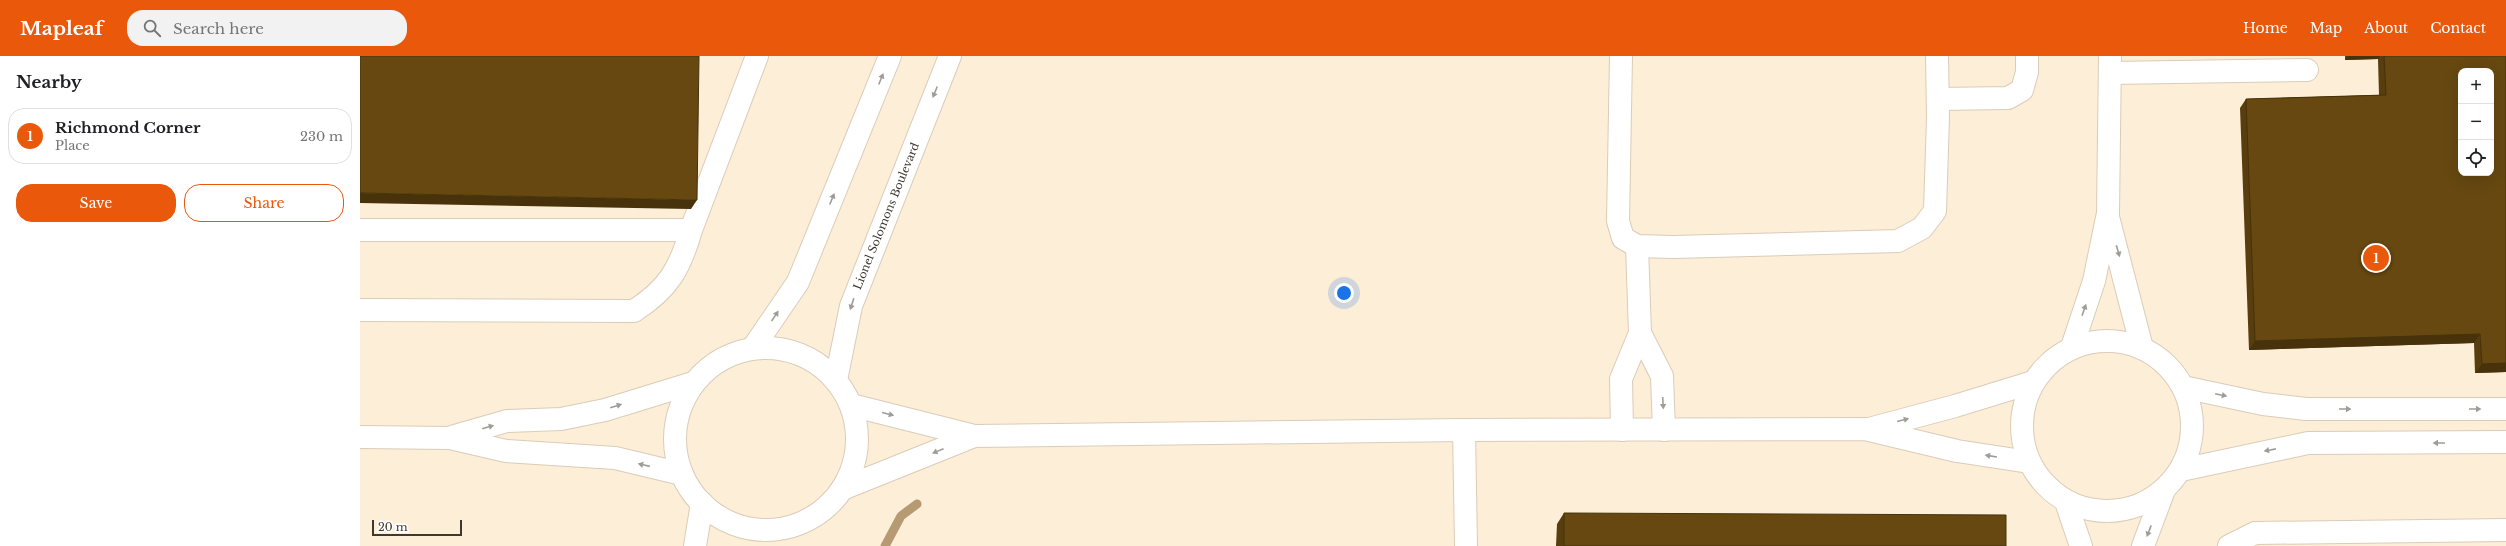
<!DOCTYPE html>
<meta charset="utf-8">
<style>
:root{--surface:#fff;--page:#f2f2f2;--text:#202124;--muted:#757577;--line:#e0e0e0;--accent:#ea580c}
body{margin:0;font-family:"Libre Baskerville",serif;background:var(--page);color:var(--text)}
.controls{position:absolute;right:12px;top:12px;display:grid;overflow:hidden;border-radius:8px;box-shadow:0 4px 16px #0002}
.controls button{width:36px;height:36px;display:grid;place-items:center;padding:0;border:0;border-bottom:1px solid var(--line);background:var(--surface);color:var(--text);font:20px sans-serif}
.scale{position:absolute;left:12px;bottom:10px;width:90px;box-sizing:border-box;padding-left:4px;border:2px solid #3e3830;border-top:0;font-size:11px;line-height:14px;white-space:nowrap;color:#3e3830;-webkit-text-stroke:3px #fff;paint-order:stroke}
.you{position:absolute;left:984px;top:237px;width:14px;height:14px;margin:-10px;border:3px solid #fff;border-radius:50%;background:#1a73e8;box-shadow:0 0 0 6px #1a73e833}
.badge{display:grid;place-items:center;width:26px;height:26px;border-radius:50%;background:var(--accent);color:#fff;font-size:13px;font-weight:700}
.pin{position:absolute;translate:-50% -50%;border:2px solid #fff;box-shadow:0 1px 4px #0006}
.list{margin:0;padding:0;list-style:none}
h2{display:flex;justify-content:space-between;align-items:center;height:52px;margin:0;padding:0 16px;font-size:17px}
h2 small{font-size:13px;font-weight:400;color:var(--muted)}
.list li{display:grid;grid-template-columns:26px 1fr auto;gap:12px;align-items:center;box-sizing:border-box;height:56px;margin:0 8px 8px;padding:0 8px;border:1px solid var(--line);border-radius:16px}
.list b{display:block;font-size:15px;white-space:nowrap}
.list p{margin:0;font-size:13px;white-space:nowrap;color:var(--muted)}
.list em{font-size:13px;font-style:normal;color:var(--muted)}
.actions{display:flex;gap:8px;padding:12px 16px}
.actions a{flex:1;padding:9px 0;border:1px solid var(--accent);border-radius:16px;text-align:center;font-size:14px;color:var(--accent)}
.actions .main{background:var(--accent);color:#fff}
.icon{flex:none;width:22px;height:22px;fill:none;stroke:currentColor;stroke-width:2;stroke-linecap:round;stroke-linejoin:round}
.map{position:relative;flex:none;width:2146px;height:490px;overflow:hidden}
header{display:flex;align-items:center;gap:24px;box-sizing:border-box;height:56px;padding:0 20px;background:var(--accent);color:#fff}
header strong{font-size:19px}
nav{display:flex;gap:22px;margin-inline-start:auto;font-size:14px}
.search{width:280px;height:36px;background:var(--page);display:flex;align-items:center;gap:10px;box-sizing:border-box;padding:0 14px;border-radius:16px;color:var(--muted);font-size:15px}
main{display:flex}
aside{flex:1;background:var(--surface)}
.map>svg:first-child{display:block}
</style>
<header>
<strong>Mapleaf</strong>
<div class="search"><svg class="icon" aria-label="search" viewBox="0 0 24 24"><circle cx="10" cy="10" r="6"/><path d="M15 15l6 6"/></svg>Search here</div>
<nav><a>Home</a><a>Map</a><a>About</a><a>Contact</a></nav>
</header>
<main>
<aside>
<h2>Nearby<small></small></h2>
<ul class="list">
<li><span class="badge">1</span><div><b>Richmond Corner</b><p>Place</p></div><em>230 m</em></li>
</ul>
<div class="actions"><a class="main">Save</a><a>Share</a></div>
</aside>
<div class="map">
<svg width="2146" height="490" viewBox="0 0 2146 490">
<rect width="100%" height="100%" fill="#fff9f0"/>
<path fill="#fdeed8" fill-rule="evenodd" d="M 0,0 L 2146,0 L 2146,490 L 0,490 ZM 2101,15 L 2131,15 L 2131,117 L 2101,117 Z"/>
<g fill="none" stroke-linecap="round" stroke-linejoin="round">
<path stroke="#b59a72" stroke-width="9" d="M 525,490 L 541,460 L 557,448"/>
<defs>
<g id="minor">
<path d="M 1261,0 L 1258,165 L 1263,182 L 1277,190 L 1313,191 L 1538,185 L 1562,172 L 1575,155 L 1578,61 L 1577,0"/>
<path d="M 1751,17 L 1947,14"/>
<path d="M 1578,43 L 1648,42 L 1662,34 L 1667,16 L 1667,0"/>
<path d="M 1748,161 L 1782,292"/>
<path d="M 0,174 L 331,174 C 320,213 308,233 274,255 L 0,254"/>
<path d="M 331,174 L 397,0"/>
<path d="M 1280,277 L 1302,320 L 1304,374"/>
<circle cx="1747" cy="370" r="85"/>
<path d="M 1712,291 L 1734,225 L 1748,157 L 1750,0"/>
<circle cx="406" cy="383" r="91"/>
<path d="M 393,292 L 438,226 L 530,0"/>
<path d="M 476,324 L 491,250 L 590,0"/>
<path d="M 1823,331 L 1903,348 L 1946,353 L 2146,353"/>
<path d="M 491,349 L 614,380 L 1104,374 L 1505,373 L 1597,395 L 1669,406"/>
<path d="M 1509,373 L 1595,350 L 1673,326"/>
<path d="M 1104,374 L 1106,490"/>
<path d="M 1262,374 L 1261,323 L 1280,277 L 1277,190"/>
<path d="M 0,381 L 90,382 L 146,395 L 255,402 L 322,418"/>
<path d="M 91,381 L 147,365 L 201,363 L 245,354 L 333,327"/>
<path d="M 1821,414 L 1948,387 L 2146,386"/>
<path d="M 482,433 L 614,380"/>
<path d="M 1706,446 L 1721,490"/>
<path d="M 335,490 L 342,447"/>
<path d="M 1783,490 L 1804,434"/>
<path d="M 1869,490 L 1895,477 L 2146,474"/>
</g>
</defs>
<use href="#minor" stroke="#daccb8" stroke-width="24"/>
<use href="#minor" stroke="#fff" stroke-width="22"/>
</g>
<g fill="#583e0e">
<path d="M 1985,0 L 2146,0 L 2146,316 L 2115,317 L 2114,287 L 1889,294 L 1880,52 L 1886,43 L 2019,39 L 2018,3 L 1985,4 Z"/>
<path d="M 1204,457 L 1646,490 L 1196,490 L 1197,468 Z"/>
</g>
<g fill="#47320b">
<path d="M 1988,0 L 2020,0 L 2018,3 L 1985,4 Z"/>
<path d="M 0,137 L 337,144 L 331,153 L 0,147 Z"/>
<path d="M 2120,278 L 2114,287 L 1889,294 L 1895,285 Z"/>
<path d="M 2146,307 L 2146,316 L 2115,317 L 2122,308 Z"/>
</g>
<g fill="#664810" stroke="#47320b" fill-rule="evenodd">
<path d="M 0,0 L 339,0 L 337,144 L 0,137 Z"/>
<path d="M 2024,0 L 2146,0 L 2146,307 L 2122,308 L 2120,278 L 1895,285 L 1886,43 L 2026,39 ZM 2101,15 L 2131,15 L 2131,117 L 2101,117 Z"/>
<path d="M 1204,457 L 1646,459 L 1646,490 L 1204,490 Z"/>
</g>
<defs><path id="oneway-solid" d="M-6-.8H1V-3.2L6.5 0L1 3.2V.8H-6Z"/></defs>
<g fill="#9e9c98">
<use href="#oneway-solid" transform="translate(521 23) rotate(-68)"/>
<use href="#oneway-solid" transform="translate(575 36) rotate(112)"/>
<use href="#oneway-solid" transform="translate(472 143) rotate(-68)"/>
<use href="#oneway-solid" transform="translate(1758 195) rotate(74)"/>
<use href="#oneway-solid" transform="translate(492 248) rotate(108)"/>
<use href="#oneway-solid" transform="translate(1724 254) rotate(-71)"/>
<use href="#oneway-solid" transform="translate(415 260) rotate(-56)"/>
<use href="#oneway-solid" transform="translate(1861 339) rotate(12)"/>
<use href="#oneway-solid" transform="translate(1303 347) rotate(87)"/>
<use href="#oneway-solid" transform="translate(256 350) rotate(-17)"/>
<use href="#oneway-solid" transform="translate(1985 353)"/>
<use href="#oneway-solid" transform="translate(2115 353)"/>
<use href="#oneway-solid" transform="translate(528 358) rotate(14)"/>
<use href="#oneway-solid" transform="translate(1543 364) rotate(-14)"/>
<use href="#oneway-solid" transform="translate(128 371) rotate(-16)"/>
<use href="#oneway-solid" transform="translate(2079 387) rotate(180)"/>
<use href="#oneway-solid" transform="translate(1910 394) rotate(169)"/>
<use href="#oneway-solid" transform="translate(578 395) rotate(158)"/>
<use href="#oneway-solid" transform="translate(1631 400) rotate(-171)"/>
<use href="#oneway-solid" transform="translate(284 409) rotate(-167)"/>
<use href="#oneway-solid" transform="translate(1789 475) rotate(111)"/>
</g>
<g text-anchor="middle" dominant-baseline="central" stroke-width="4" stroke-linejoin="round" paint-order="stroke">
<g font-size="11" fill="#3e3830" stroke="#fff">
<text transform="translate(526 160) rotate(-68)">Lionel Solomons Boulevard</text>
</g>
</g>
</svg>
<div class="controls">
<button>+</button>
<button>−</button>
<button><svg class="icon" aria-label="locate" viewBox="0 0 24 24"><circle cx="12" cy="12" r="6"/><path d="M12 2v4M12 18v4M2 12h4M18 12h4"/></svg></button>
</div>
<div class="scale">20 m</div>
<div class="you"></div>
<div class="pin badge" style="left:2016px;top:202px">1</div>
</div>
</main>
